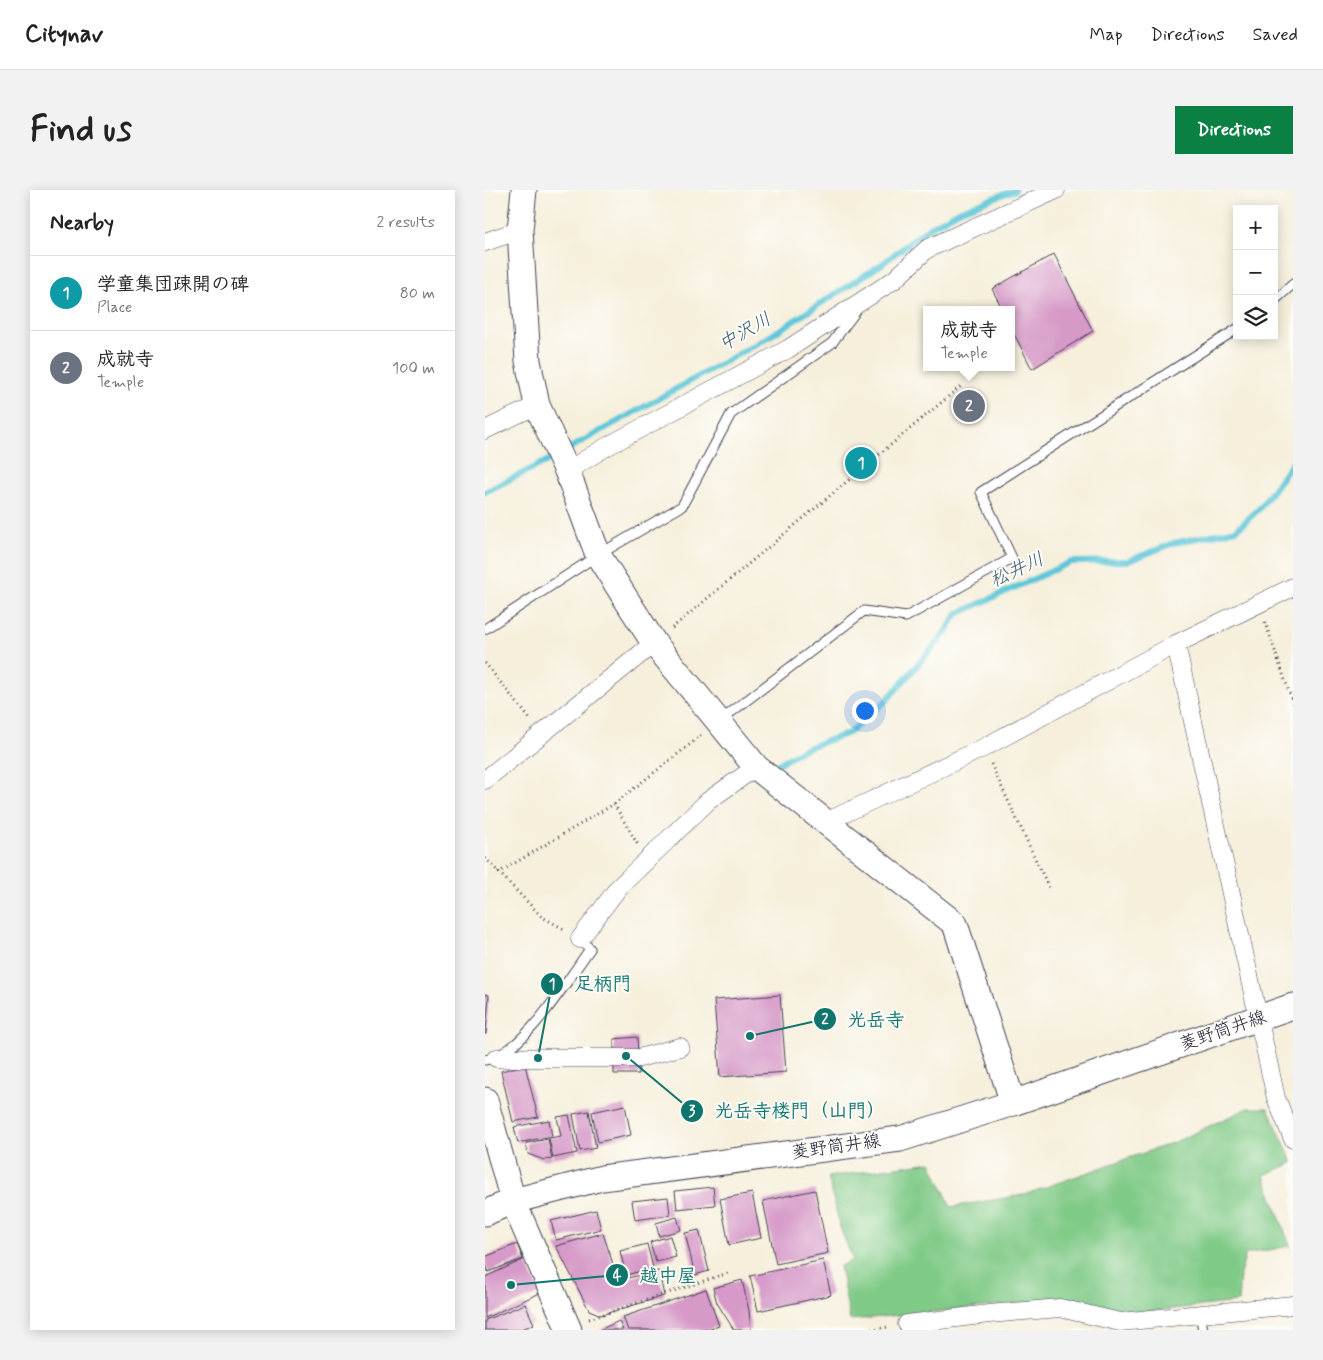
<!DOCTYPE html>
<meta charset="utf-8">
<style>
:root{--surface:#fff;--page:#f2f2f2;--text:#222;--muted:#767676;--line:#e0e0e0;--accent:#0b8043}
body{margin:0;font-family:Mynerve,"Klee One",sans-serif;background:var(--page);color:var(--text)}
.controls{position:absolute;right:15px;top:15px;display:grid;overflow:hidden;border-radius:0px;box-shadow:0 2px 12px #0003}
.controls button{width:45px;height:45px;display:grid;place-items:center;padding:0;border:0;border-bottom:1px solid var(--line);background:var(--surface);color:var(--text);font:25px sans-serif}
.you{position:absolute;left:379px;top:520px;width:18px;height:18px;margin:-12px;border:4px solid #fff;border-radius:50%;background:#1a73e8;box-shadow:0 0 0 8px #1a73e833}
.badge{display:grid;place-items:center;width:32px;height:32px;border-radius:50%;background:var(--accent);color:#fff;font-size:16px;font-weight:700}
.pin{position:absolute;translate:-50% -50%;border:2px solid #fff;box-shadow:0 1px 5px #0006}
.popup{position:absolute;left:438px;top:116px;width:92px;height:65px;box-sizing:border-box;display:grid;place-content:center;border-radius:0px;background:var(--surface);filter:drop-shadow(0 1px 4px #0005);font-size:16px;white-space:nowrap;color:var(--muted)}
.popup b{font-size:19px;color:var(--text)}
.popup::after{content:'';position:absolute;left:50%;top:100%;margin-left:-10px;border:10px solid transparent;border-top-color:var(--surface)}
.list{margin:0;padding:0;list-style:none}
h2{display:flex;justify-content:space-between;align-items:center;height:65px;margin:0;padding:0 20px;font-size:21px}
h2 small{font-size:16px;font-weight:400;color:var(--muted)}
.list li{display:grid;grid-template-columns:32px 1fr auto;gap:15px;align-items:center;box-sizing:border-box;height:75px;padding:0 20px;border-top:1px solid var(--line)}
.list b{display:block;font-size:19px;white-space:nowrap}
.list p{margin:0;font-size:16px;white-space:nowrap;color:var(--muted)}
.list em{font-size:16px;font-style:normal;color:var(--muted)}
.icon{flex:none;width:28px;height:28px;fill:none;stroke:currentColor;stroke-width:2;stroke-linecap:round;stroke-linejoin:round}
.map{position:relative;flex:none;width:808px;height:1140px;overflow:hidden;border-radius:0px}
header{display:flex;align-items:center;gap:30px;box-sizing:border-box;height:70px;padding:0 25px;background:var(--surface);border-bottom:1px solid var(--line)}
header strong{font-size:24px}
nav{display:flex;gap:28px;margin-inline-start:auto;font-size:18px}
.intro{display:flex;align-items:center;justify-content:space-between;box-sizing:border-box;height:120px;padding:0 30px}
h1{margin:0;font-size:35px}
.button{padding:12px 22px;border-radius:0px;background:var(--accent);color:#fff;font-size:18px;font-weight:700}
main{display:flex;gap:30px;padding:0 30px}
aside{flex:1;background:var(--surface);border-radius:0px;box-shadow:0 2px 12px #0003}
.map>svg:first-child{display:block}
</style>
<header>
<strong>Citynav</strong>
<nav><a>Map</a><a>Directions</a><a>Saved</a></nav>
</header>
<div class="intro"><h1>Find us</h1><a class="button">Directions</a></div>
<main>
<aside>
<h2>Nearby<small>2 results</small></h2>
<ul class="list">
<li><span class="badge" style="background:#0f9aa8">1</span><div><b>学童集団疎開の碑</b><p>Place</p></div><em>80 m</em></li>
<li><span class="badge" style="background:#6b7280">2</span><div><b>成就寺</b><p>Temple</p></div><em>100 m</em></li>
</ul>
</aside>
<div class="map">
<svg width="808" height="1140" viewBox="0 0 808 1140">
<rect width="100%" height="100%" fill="#fdfcf7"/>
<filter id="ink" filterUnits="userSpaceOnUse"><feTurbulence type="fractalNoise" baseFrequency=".02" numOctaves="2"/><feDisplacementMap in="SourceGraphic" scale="10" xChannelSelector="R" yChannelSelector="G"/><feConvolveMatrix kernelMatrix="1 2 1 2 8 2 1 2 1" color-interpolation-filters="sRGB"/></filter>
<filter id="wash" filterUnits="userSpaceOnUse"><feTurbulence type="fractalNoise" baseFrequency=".0096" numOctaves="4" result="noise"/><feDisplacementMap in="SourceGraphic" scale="20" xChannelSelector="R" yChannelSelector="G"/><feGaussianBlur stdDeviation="1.12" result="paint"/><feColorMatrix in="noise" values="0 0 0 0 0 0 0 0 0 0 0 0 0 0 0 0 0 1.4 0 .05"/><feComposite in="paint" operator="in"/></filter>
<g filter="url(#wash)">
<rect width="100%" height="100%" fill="#f6efdc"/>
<path fill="#80ca87" stroke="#517661" d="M 763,918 L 783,918 L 808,973 L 779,985 L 805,1056 L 761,1064 L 755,1084 L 753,1112 L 650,1123 L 578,1109 L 365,1130 L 355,1076 L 368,1070 L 355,1037 L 343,987 L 446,972 L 466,1017 L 538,1005 L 690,952 Z"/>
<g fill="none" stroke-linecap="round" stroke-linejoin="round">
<g stroke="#5ec7d9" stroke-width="6">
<path d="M 78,262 L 282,148 L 397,74 L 442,39 L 476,20 L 530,0"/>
<path d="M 0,302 L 70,267"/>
<path d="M 293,574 L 319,559 L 364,543 L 401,511 L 457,447 L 472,424 L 586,372 L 643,371 L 689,353 L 751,340 L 775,318 L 808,272"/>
</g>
</g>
<g id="blocks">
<g fill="#d699c8">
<path d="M 569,64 L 608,141 L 547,179 L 526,138 L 526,120 L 518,120 L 507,99 Z"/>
<path d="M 0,804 L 4,805 L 1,844 L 0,844 Z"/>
<path d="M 295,805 L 301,882 L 235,887 L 229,810 Z"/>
<path d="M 152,847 L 154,884 L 129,884 L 129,849 Z"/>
<path d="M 40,875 L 53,927 L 28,932 L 16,881 Z"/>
<path d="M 140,915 L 146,945 L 113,952 L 107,922 Z"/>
<path d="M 104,921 L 111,958 L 95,961 L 88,924 Z"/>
<path d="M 84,925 L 92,963 L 68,968 L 64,948 L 76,946 L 72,927 Z"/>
<path d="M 64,930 L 67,946 L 33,953 L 29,937 Z"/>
<path d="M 63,949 L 67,969 L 59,970 L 43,964 L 41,953 Z"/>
<path d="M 228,997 L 230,1015 L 192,1019 L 190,1001 Z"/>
<path d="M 330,1000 L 343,1063 L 291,1074 L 278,1011 Z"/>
<path d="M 267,1003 L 276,1048 L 244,1055 L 235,1009 Z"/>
<path d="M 183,1007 L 185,1025 L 150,1030 L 147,1011 Z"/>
<path d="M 111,1020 L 116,1039 L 71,1050 L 66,1031 Z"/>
<path d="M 192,1027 L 196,1040 L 174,1046 L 171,1033 Z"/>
<path d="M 214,1040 L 224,1081 L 210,1085 L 200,1043 Z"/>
<path d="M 118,1043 L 133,1090 L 174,1081 L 179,1106 L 116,1125 L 104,1120 L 71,1056 Z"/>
<path d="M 185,1046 L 191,1067 L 171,1072 L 165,1052 Z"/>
<path d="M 32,1054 L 38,1069 L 3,1082 L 0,1067 Z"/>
<path d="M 162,1054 L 168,1078 L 141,1085 L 135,1061 Z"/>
<path d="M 40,1069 L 55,1103 L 0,1128 L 0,1087 Z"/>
<path d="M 338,1070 L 346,1105 L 273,1121 L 265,1086 Z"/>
<path d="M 257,1090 L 264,1121 L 266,1140 L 249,1140 L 232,1113 L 228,1098 Z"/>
<path d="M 221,1099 L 234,1136 L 223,1140 L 143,1140 L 138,1127 Z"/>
<path d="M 40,1114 L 49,1134 L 35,1140 L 0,1140 L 0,1130 Z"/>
<path d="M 134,1131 L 138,1140 L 114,1140 Z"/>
</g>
</g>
</g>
<g filter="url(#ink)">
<use href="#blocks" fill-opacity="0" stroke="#424153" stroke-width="1"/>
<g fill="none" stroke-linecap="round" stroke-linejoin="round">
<defs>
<g id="lane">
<path d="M 789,111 L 808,94"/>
<path d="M 0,439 L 113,365 L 197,316 L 246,224 L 347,153 L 371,121"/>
<path d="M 236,530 L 379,421 L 421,427 L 527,368 L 496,302 L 752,139"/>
<path d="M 0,870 C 39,864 82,790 105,759 L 95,749"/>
<path d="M 715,1124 L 718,1140"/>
</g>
<g id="street">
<path d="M 0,52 L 35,40"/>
<path d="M 0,240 L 52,215"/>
<path d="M 82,281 L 121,257 L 303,159 L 409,90 L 442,59 L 571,0"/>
<path d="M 691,454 L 791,908 L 808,949"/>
<path d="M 0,590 L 169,453"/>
<path d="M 341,632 L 498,558 L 691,454 L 808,397"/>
<path d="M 95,749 L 133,698 L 223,611 L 271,577"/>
<path d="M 11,868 L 154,868 L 195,857"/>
<path d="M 422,1134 L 504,1124 L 575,1118 L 635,1132 L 808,1115"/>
</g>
<g id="secondary">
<path d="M 39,0 L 35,40 L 43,171 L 52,215 L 82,281 L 113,365 L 169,453 L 271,577 L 470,734 L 528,913"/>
<path d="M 0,910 L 28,1011 L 84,1140"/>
<path d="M 0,1023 L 28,1011 L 117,988 L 415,949 L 528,913 L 808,816"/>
</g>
</defs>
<use href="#lane" stroke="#424153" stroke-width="11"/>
<use href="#street" stroke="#424153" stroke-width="19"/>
<use href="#secondary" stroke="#424153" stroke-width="27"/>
<g stroke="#424153" stroke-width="3" stroke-dasharray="1 4" stroke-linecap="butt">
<path d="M 780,432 L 808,513"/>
<path d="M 187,438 L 476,196"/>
<path d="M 0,473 L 45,529"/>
<path d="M 506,574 L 564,698"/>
<path d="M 129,614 L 153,655"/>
<path d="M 0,668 L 57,727 L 79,739"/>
<path d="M 13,683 L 129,614 L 217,545"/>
<path d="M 104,1129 L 243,1083"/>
<path d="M 381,1140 L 403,1137"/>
</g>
<use href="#lane" stroke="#fff" stroke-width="9"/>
<use href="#street" stroke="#fff" stroke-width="18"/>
<use href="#secondary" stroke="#fff" stroke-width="25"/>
</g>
</g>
<g text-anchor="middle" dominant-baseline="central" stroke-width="4" stroke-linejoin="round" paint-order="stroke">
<g font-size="18" fill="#22223b" stroke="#fdfcf7">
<text transform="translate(738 841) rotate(-19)">菱野筒井線</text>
<text transform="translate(351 957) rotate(-8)">菱野筒井線</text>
</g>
<g font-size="19" font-style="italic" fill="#375c72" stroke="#fdfcf7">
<text transform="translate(260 142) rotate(-30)">中沢川</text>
<text transform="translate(532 380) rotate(-25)">松井川</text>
</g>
</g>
<path fill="none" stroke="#0f766e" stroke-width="2" d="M53 868L67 794M265 846L340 829M141 866L207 921M26 1095L132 1085"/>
<g fill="#0f766e" stroke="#fdfcf7" stroke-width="2">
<circle cx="53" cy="868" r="5"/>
<circle cx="265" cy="846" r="5"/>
<circle cx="141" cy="866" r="5"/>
<circle cx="26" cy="1095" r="5"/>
<circle cx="67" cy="794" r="12"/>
<circle cx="340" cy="829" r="12"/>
<circle cx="207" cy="921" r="12"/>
<circle cx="132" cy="1085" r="12"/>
</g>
<g font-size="15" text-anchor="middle" font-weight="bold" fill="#fff">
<text x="67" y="799">1</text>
<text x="340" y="834">2</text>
<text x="207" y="926">3</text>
<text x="132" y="1090">4</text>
</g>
<g font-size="19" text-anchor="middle" font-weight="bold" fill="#0f766e" stroke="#fdfcf7" stroke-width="4" stroke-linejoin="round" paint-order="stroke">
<text x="118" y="800">足柄門</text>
<text x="391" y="836">光岳寺</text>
<text x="315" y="927">光岳寺楼門（山門）</text>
<text x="183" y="1092">越中屋</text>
</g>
</svg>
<div class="controls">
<button>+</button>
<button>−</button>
<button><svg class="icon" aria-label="layers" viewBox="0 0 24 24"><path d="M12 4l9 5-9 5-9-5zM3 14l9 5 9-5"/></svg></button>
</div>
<div class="you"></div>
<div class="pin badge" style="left:376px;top:273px;background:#0f9aa8">1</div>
<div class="pin badge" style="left:484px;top:216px;background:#6b7280">2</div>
<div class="popup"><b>成就寺</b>Temple</div>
</div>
</main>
